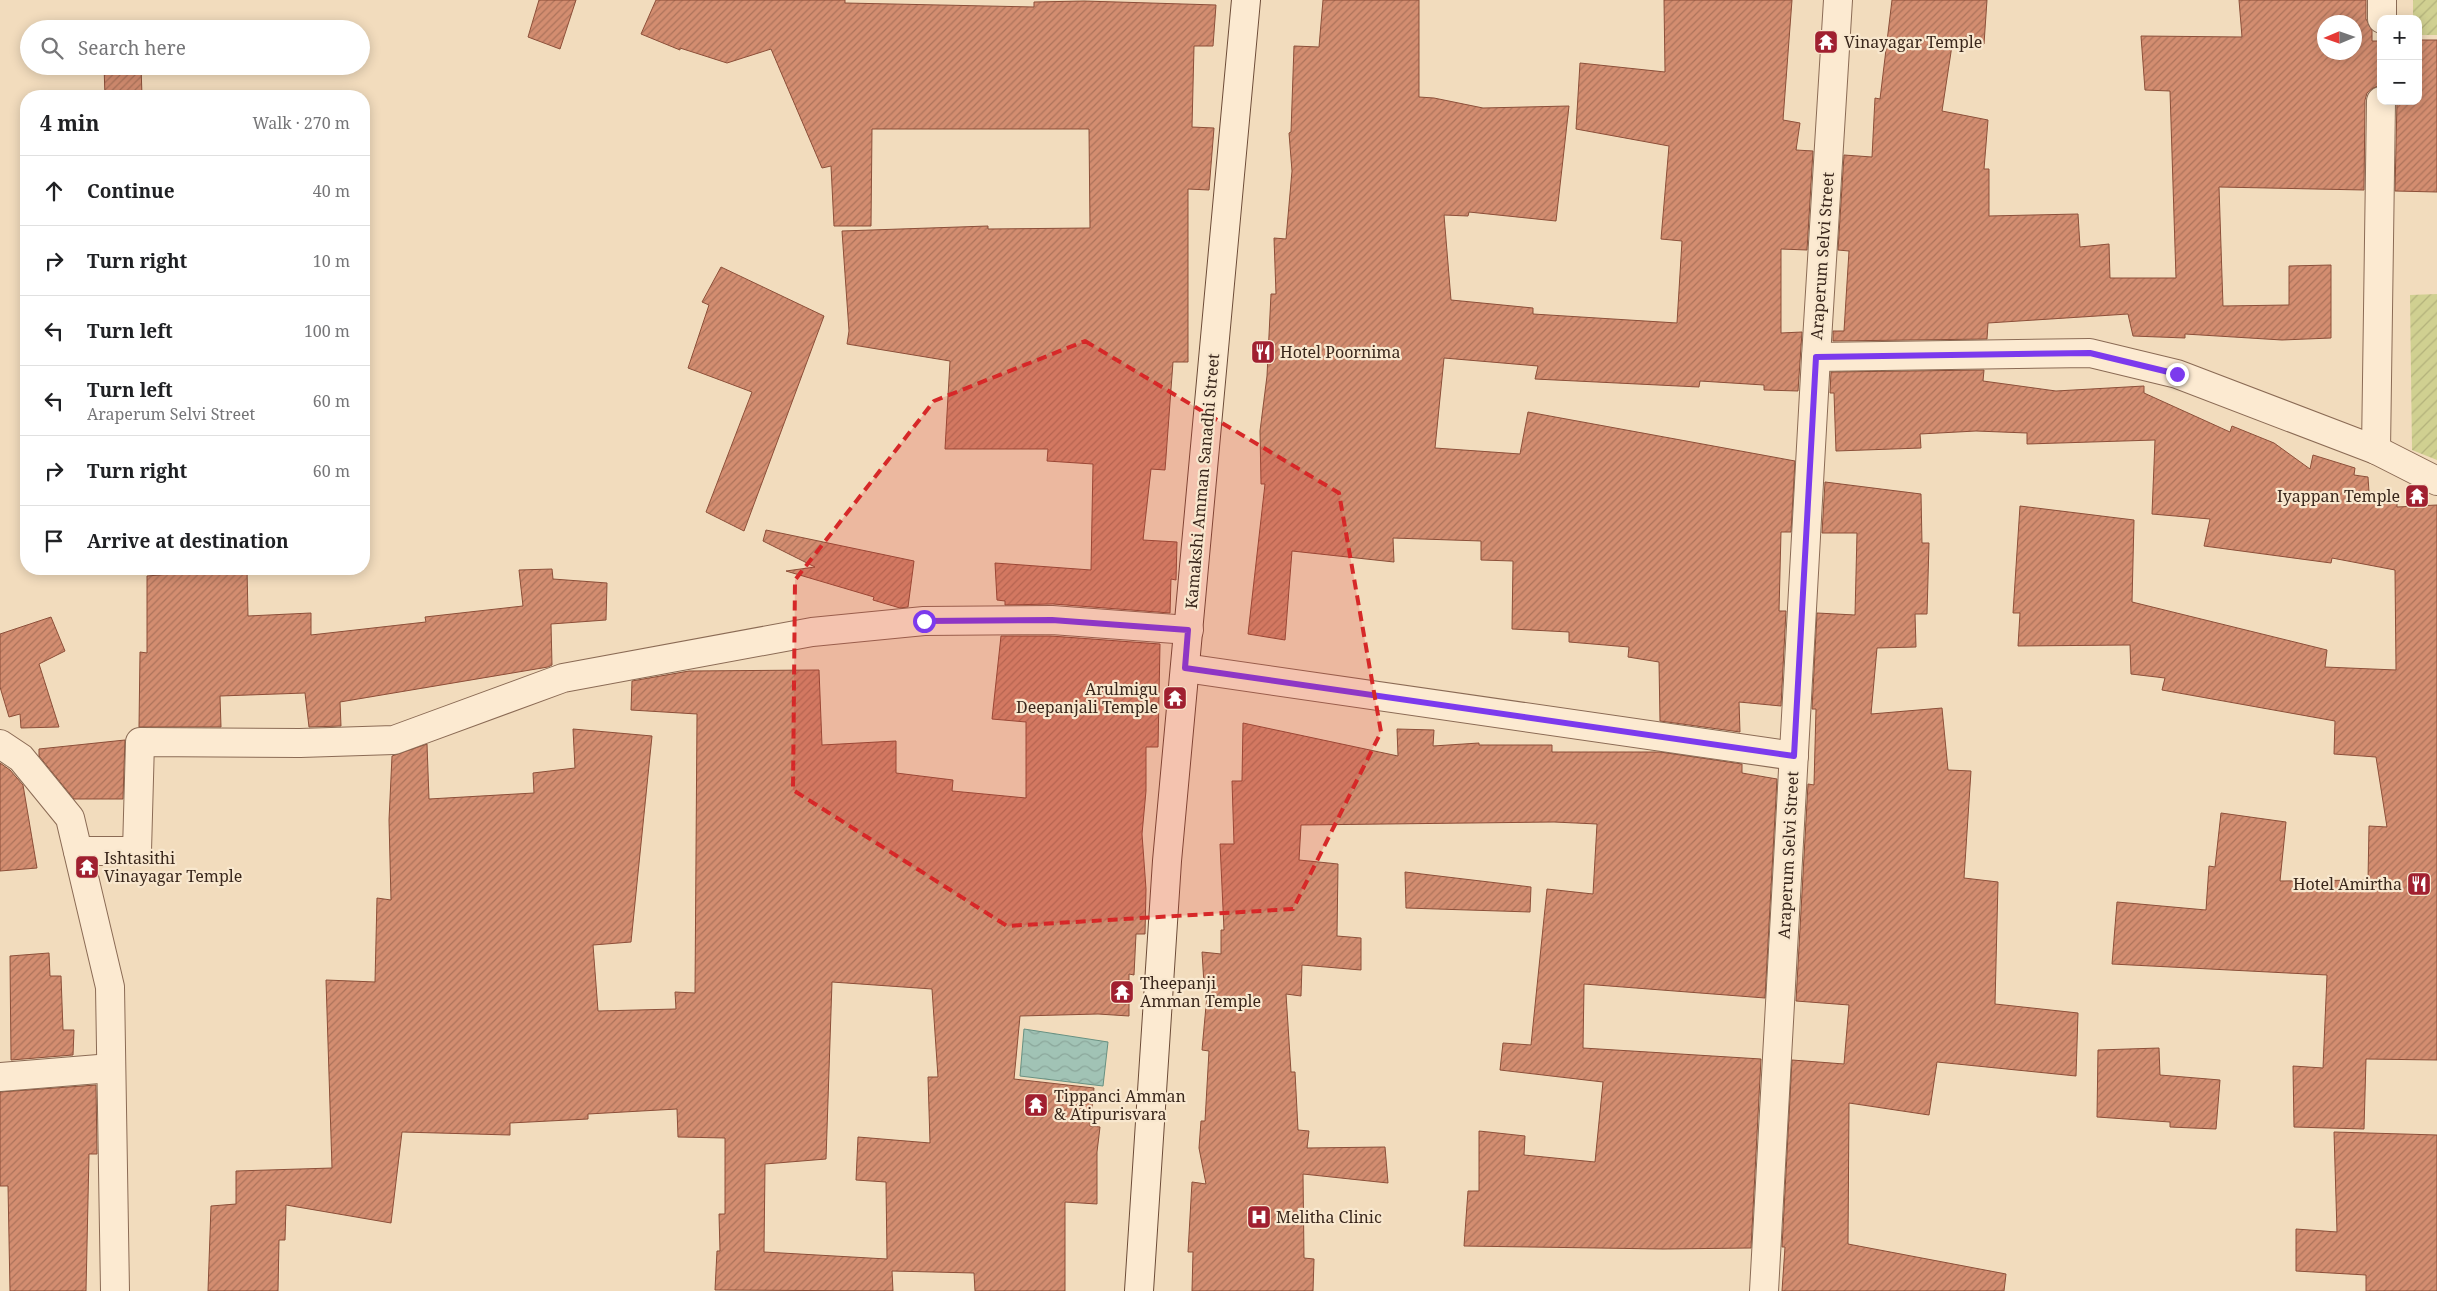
<!DOCTYPE html>
<meta charset="utf-8">
<style>
:root{--surface:#fff;--page:#f6f6f6;--text:#202124;--muted:#757577;--line:#e0e0e0}
body{margin:0;font-family:"Noto Serif",serif;background:var(--page);color:var(--text)}
.controls{position:absolute;right:15px;top:15px;display:grid;overflow:hidden;border-radius:10px;box-shadow:0 2px 12px #0003}
.controls button{width:45px;height:45px;display:grid;place-items:center;padding:0;border:0;border-bottom:1px solid var(--line);background:var(--surface);color:var(--text);font:25px sans-serif}
.compass{position:absolute;left:2317px;top:15px;width:45px;height:45px;border-radius:50%;background:var(--surface);box-shadow:0 2px 12px #0003;rotate:268deg}
.stop{position:absolute;width:15px;height:15px;margin:-11px;border:4px solid #7c3aed;border-radius:50%;background:#fff}
.stop.end{background:#7c3aed;border-color:#fff;box-shadow:0 1px 5px #0008}
.list{margin:0;padding:0;list-style:none}
h2{display:flex;justify-content:space-between;align-items:center;height:65px;margin:0;padding:0 20px;font-size:21px}
h2 small{font-size:16px;font-weight:400;color:var(--muted)}
.list li{display:grid;grid-template-columns:32px 1fr auto;gap:15px;align-items:center;box-sizing:border-box;height:70px;padding:0 20px;border-top:1px solid var(--line)}
.list b{display:block;font-size:19px;white-space:nowrap}
.list p{margin:0;font-size:16px;white-space:nowrap;color:var(--muted)}
.list em{font-size:16px;font-style:normal;color:var(--muted)}
.icon{flex:none;width:28px;height:28px;fill:none;stroke:currentColor;stroke-width:2;stroke-linecap:round;stroke-linejoin:round}
.map{position:relative;flex:none;width:2437px;height:1291px;overflow:hidden}
.search{position:absolute;background:var(--surface);box-shadow:0 2px 12px #0003;left:20px;top:20px;width:350px;height:55px;display:flex;align-items:center;gap:12px;box-sizing:border-box;padding:0 18px;border-radius:28px;color:var(--muted);font-size:19px}
.panel{position:absolute;background:var(--surface);box-shadow:0 2px 12px #0003;left:20px;top:90px;width:350px;height:485px;border-radius:20px}
.map>svg:first-child{display:block}
</style>
<div class="map">
<svg width="2437" height="1291" viewBox="0 0 2437 1291">
<defs>
<pattern id="garden-furrows" width="10" height="10" patternUnits="userSpaceOnUse" patternTransform="scale(1.25)"><rect width="10" height="10" fill="#d0d091"/><path d="M-1 1l2-2M0 10L10 0M9 11l2-2" fill="none" stroke="#b3b27c"/></pattern>
<pattern id="water-waves" width="16" height="10" patternUnits="userSpaceOnUse" patternTransform="scale(1.25)"><rect width="16" height="10" fill="#a1c3b5"/><path d="M0 5q4-4 8 0t8 0" fill="none" stroke="#8ba79b"/></pattern>
<pattern id="building-hatch" width="6" height="6" patternUnits="userSpaceOnUse" patternTransform="scale(1.25)"><rect width="6" height="6" fill="#d38d70"/><path d="M-1 1l2-2M0 6l6-6M5 7l2-2" fill="none" stroke="#ac735b"/></pattern>
</defs>
<rect width="100%" height="100%" fill="#f2dcbd"/>
<g fill="url(#garden-furrows)">
<path d="M 2413,0 L 2437,0 L 2437,35 L 2418,35 L 2418,19 L 2413,19 Z"/>
<path d="M 2437,294 L 2437,460 L 2412,450 L 2410,295 Z"/>
</g>
<path fill="url(#water-waves)" stroke="#689182" d="M 1024,1029 L 1108,1042 L 1103,1086 L 1020,1076 Z"/>
<g fill="url(#building-hatch)" stroke="#8c4f39" fill-rule="evenodd">
<path d="M 539,0 L 576,0 L 560,49 L 528,37 Z"/>
<path d="M 656,0 L 845,0 L 845,3 L 1034,7 L 1034,2 L 1084,1 L 1216,5 L 1213,46 L 1194,46 L 1192,127 L 1214,128 L 1209,190 L 1188,189 L 1188,362 L 1173,362 L 1165,470 L 1151,469 L 1143,540 L 1177,542 L 1176,580 L 1171,579 L 1170,613 L 1053,604 L 1005,605 L 1005,601 L 997,600 L 995,563 L 1091,570 L 1093,464 L 1047,461 L 1048,449 L 945,449 L 950,361 L 847,344 L 849,331 L 842,231 L 988,226 L 988,229 L 1090,228 L 1089,129 L 872,129 L 871,226 L 834,226 L 831,166 L 822,168 L 771,49 L 727,63 L 680,48 L 680,50 L 641,34 Z"/>
<path d="M 1323,0 L 1419,0 L 1419,97 L 1434,98 L 1483,108 L 1569,106 L 1556,221 L 1469,212 L 1468,216 L 1444,215 L 1451,300 L 1533,308 L 1533,314 L 1677,323 L 1682,241 L 1661,239 L 1669,146 L 1576,129 L 1580,63 L 1665,72 L 1664,0 L 1792,0 L 1783,120 L 1800,123 L 1796,150 L 1813,151 L 1807,250 L 1781,249 L 1781,333 L 1802,332 L 1798,391 L 1764,390 L 1764,385 L 1700,381 L 1699,387 L 1535,379 L 1538,366 L 1444,358 L 1435,448 L 1520,454 L 1528,412 L 1795,461 L 1791,532 L 1781,532 L 1779,611 L 1786,611 L 1781,706 L 1739,702 L 1740,732 L 1660,721 L 1659,662 L 1628,657 L 1629,647 L 1569,642 L 1569,632 L 1512,629 L 1513,561 L 1481,560 L 1481,541 L 1393,538 L 1394,562 L 1292,551 L 1285,640 L 1248,634 L 1265,484 L 1261,484 L 1260,431 L 1267,376 L 1271,294 L 1276,294 L 1274,238 L 1286,239 L 1292,171 L 1289,133 L 1291,132 L 1294,46 L 1319,47 Z"/>
<path d="M 1892,0 L 1987,0 L 1984,44 L 1953,39 L 1942,111 L 1988,120 L 1984,169 L 1989,169 L 1989,216 L 2078,214 L 2080,247 L 2109,244 L 2110,278 L 2176,278 L 2170,91 L 2145,90 L 2141,36 L 2242,37 L 2239,0 L 2366,0 L 2366,19 L 2372,30 L 2372,41 L 2381,41 L 2381,85 L 2373,88 L 2367,93 L 2365,100 L 2364,190 L 2219,187 L 2223,306 L 2289,305 L 2289,266 L 2331,265 L 2331,338 L 2282,340 L 2185,334 L 2185,338 L 2133,336 L 2128,314 L 1988,323 L 1987,339 L 1833,341 L 1833,331 L 1844,331 L 1849,251 L 1838,250 L 1844,155 L 1872,157 L 1875,98 L 1880,99 ZM 2324,22 L 2354,22 L 2354,52 L 2324,52 Z"/>
<path d="M 104,21 L 141,22 L 141,29 L 104,29 Z"/>
<path d="M 2418,40 L 2437,40 L 2437,192 L 2395,191 L 2397,101 L 2418,101 Z"/>
<path d="M 104,66 L 141,66 L 142,96 L 105,96 Z"/>
<path d="M 721,267 L 824,316 L 744,531 L 706,512 L 752,392 L 688,368 L 709,305 L 702,302 Z"/>
<path d="M 1984,370 L 1983,381 L 2056,391 L 2144,386 L 2144,393 L 2230,432 L 2232,426 L 2274,443 L 2310,469 L 2313,455 L 2355,468 L 2354,475 L 2368,477 L 2369,492 L 2397,493 L 2397,507 L 2437,505 L 2437,1060 L 2366,1059 L 2364,1129 L 2294,1127 L 2293,1066 L 2323,1068 L 2327,975 L 2112,964 L 2117,902 L 2206,910 L 2209,866 L 2215,867 L 2221,813 L 2286,822 L 2280,881 L 2368,880 L 2369,826 L 2387,827 L 2376,757 L 2334,754 L 2335,721 L 2162,690 L 2165,678 L 2131,674 L 2130,645 L 2018,646 L 2020,613 L 2013,613 L 2020,506 L 2134,520 L 2132,602 L 2327,650 L 2325,667 L 2396,670 L 2395,570 L 2332,558 L 2331,563 L 2204,546 L 2210,519 L 2152,514 L 2155,440 L 2027,444 L 2027,433 L 1976,431 L 1920,434 L 1921,448 L 1836,451 L 1834,393 L 1830,393 L 1831,372 Z"/>
<path d="M 1825,482 L 1921,494 L 1922,543 L 1929,543 L 1927,614 L 1915,614 L 1916,647 L 1877,648 L 1871,714 L 1942,708 L 1948,770 L 1971,771 L 1964,878 L 1998,882 L 1995,1004 L 2078,1013 L 2076,1076 L 1937,1062 L 1929,1115 L 1849,1103 L 1848,1244 L 2006,1274 L 2004,1291 L 1782,1291 L 1785,1247 L 1782,1247 L 1792,1060 L 1844,1064 L 1849,1005 L 1796,1001 L 1808,784 L 1814,785 L 1816,709 L 1812,709 L 1817,613 L 1855,615 L 1857,533 L 1822,533 Z"/>
<path d="M 766,530 L 914,561 L 908,607 L 900,608 L 873,600 L 874,597 L 786,571 L 815,567 L 763,541 Z"/>
<path d="M 231,569 L 247,569 L 248,616 L 311,613 L 311,635 L 426,622 L 425,617 L 523,606 L 519,570 L 552,569 L 553,579 L 607,583 L 606,620 L 551,624 L 552,665 L 548,667 L 340,702 L 341,726 L 309,727 L 305,693 L 220,696 L 221,727 L 139,727 L 140,652 L 147,653 L 147,576 Z"/>
<path d="M 51,617 L 65,651 L 39,664 L 59,727 L 21,728 L 20,714 L 9,717 L 0,687 L 0,634 Z"/>
<path d="M 1001,636 L 1051,636 L 1160,644 L 1158,747 L 1146,747 L 1146,791 L 1142,834 L 1146,889 L 1145,934 L 1136,934 L 1134,975 L 1129,974 L 1129,1016 L 1098,1014 L 1020,1016 L 1014,1079 L 1094,1088 L 1090,1126 L 1100,1127 L 1097,1152 L 1097,1204 L 1065,1202 L 1065,1291 L 975,1291 L 974,1273 L 892,1271 L 893,1291 L 715,1290 L 717,1251 L 720,1251 L 719,1214 L 725,1214 L 725,1138 L 678,1137 L 677,1109 L 588,1114 L 588,1119 L 510,1123 L 510,1135 L 402,1132 L 391,1223 L 286,1205 L 285,1240 L 279,1240 L 278,1291 L 208,1291 L 211,1206 L 236,1204 L 236,1171 L 332,1168 L 326,980 L 375,982 L 377,898 L 391,900 L 389,820 L 392,756 L 427,744 L 429,799 L 534,793 L 533,773 L 575,768 L 573,729 L 652,736 L 631,942 L 593,945 L 598,1011 L 676,1009 L 675,992 L 695,993 L 697,714 L 631,710 L 632,681 L 689,671 L 819,670 L 822,745 L 896,741 L 896,773 L 953,780 L 952,791 L 1026,798 L 1026,722 L 992,719 ZM 832,982 L 932,989 L 938,1077 L 928,1077 L 930,1143 L 858,1137 L 856,1180 L 886,1182 L 887,1259 L 764,1252 L 765,1164 L 826,1159 Z"/>
<path d="M 1243,723 L 1398,756 L 1397,729 L 1434,730 L 1433,746 L 1479,743 L 1479,745 L 1552,745 L 1552,752 L 1660,752 L 1742,764 L 1742,773 L 1777,779 L 1765,998 L 1584,984 L 1583,1048 L 1761,1059 L 1751,1248 L 1663,1249 L 1464,1246 L 1468,1191 L 1479,1191 L 1479,1131 L 1525,1136 L 1524,1155 L 1595,1162 L 1603,1082 L 1500,1070 L 1503,1043 L 1531,1045 L 1547,889 L 1593,894 L 1597,824 L 1554,822 L 1301,825 L 1299,860 L 1338,864 L 1337,936 L 1361,938 L 1361,970 L 1302,965 L 1301,996 L 1286,994 L 1291,1072 L 1295,1072 L 1298,1130 L 1309,1131 L 1307,1148 L 1385,1147 L 1388,1183 L 1303,1174 L 1304,1258 L 1314,1259 L 1313,1291 L 1192,1291 L 1193,1252 L 1188,1252 L 1192,1182 L 1206,1184 L 1199,1148 L 1201,1121 L 1205,1121 L 1209,1051 L 1202,1050 L 1208,984 L 1204,984 L 1202,952 L 1221,954 L 1221,930 L 1224,930 L 1220,844 L 1234,844 L 1232,781 L 1242,781 Z"/>
<path d="M 125,740 L 123,799 L 74,799 L 39,756 L 39,749 Z"/>
<path d="M 0,763 L 10,770 L 23,785 L 37,868 L 0,871 Z"/>
<path d="M 1405,872 L 1531,887 L 1530,912 L 1406,908 Z"/>
<path d="M 49,953 L 50,976 L 61,976 L 63,1030 L 74,1030 L 73,1055 L 11,1060 L 10,956 Z"/>
<path d="M 2159,1048 L 2160,1075 L 2220,1080 L 2216,1129 L 2170,1127 L 2170,1122 L 2097,1117 L 2098,1050 Z"/>
<path d="M 96,1085 L 97,1154 L 89,1154 L 86,1291 L 10,1291 L 8,1186 L 0,1186 L 0,1092 Z"/>
<path d="M 2334,1132 L 2437,1135 L 2437,1291 L 2366,1291 L 2366,1275 L 2296,1271 L 2296,1229 L 2337,1232 Z"/>
</g>
<g fill="none" stroke-linecap="round" stroke-linejoin="round">
<defs>
<g id="street">
<path d="M 2382,19 L 2382,0"/>
<path d="M 1816,357 L 2090,353 L 2177,374 L 2376,450 L 2437,481"/>
<path d="M 2376,450 L 2381,101"/>
<path d="M 1185,668 L 1794,756"/>
<path d="M 0,744 L 21,758 L 70,818 L 110,987 L 115,1291"/>
<path d="M 78,851 L 137,851 L 140,742 L 300,743 L 394,740 L 563,678 L 812,632 L 924,621 L 1052,620 L 1189,630"/>
<path d="M 0,1077 L 111,1068"/>
<path d="M 1764,1291 L 1816,357 L 1838,0"/>
</g>
<path id="secondary" d="M 1139,1291 L 1167,861 L 1246,0"/>
</defs>
<use href="#street" stroke="#8b6b55" stroke-width="30"/>
<use href="#secondary" stroke="#6d4c38" stroke-width="30"/>
<use href="#street" stroke="#fcead1" stroke-width="28"/>
<use href="#secondary" stroke="#fcead1" stroke-width="28"/>
</g>
<g fill="none" stroke-linecap="round" stroke-linejoin="round">
<path stroke="#7c3aed" stroke-width="6" d="M 924,621 L 1052,620 L 1188,630 L 1185,668 L 1794,756 L 1816,357 L 2090,353 L 2177,374"/>
</g>
<path fill="#d62828" fill-opacity="0.2" stroke="#d62828" stroke-width="4" stroke-dasharray="10 6" stroke-linejoin="round" d="M 1085,341 L 1339,493 L 1381,732 L 1293,909 L 1007,926 L 793,790 L 795,580 L 934,401 Z"/>
<defs>
<symbol id="temple-square" viewBox="-11 -11 22 22"><rect x="-9" y="-9" width="18" height="18" rx="4" fill="#a02030" stroke="#f8e7ce"/><path d="M0-6L5-2H3V0L6.5 2.5H4V6H1.5V3h-3V6H-4V2.5H-6.5L-3 0V-2H-5Z" fill="#fff"/></symbol>
<symbol id="restaurant-square" viewBox="-11 -11 22 22"><rect x="-9" y="-9" width="18" height="18" rx="4" fill="#a02030" stroke="#f8e7ce"/><path d="M-5-6h1v4h1v-4h1v4h1v-4h1v5L-1.5 .5V6h-2V.5L-5-1ZM5-6V6H3V1.5H1.5Q1.5-4 5-6Z" fill="#fff"/></symbol>
<symbol id="hospital-square" viewBox="-11 -11 22 22"><rect x="-9" y="-9" width="18" height="18" rx="4" fill="#a02030" stroke="#f8e7ce"/><path d="M-5-5h3v3.5h4V-5h3V5h-3V1.5h-4V5h-3Z" fill="#fff"/></symbol>
</defs>
<g fill-rule="evenodd">
<use href="#temple-square" x="1812" y="28" width="28" height="28"/>
<use href="#restaurant-square" x="1249" y="338" width="28" height="28"/>
<use href="#temple-square" x="2403" y="482" width="28" height="28"/>
<use href="#temple-square" x="1161" y="684" width="28" height="28"/>
<use href="#temple-square" x="73" y="853" width="28" height="28"/>
<use href="#restaurant-square" x="2405" y="870" width="28" height="28"/>
<use href="#temple-square" x="1108" y="978" width="28" height="28"/>
<use href="#temple-square" x="1022" y="1091" width="28" height="28"/>
<use href="#hospital-square" x="1245" y="1203" width="28" height="28"/>
</g>
<g text-anchor="middle" dominant-baseline="central" stroke-width="4.5" stroke-linejoin="round" paint-order="stroke">
<g font-size="16" fill="#39261b" stroke="#f8e7ce" text-anchor="start">
<text x="1844" y="42">Vinayagar Temple</text>
<text x="1280" y="352">Hotel Poornima</text>
<text x="2400" y="496" text-anchor="end">Iyappan Temple</text>
<text x="1158" y="689" text-anchor="end">Arulmigu<tspan x="1158" dy="18">Deepanjali Temple</tspan></text>
<text x="104" y="858">Ishtasithi<tspan x="104" dy="18">Vinayagar Temple</tspan></text>
<text x="2402" y="884" text-anchor="end">Hotel Amirtha</text>
<text x="1140" y="983">Theepanji<tspan x="1140" dy="18">Amman Temple</tspan></text>
<text x="1054" y="1096">Tippanci Amman<tspan x="1054" dy="18">&amp; Atipurisvara</tspan></text>
<text x="1276" y="1217">Melitha Clinic</text>
</g>
<g font-size="16" fill="#39261b" stroke="#f8e7ce">
<text transform="translate(1822 256) rotate(-86)">Araperum Selvi Street</text>
<text transform="translate(1202 481) rotate(-85)">Kamakshi Amman Sanadhi Street</text>
<text transform="translate(1788 855) rotate(-87)">Araperum Selvi Street</text>
</g>
</g>
</svg>
<div class="controls">
<button>+</button>
<button>−</button>
</div>
<svg class="compass" viewBox="-18 -18 36 36"><path d="M0-13l5 13h-10z" fill="#e53935"/><path d="M0 13l5-13h-10z" fill="#757577"/></svg>
<div class="stop" style="left:924px;top:621px"></div>
<div class="stop end" style="left:2177px;top:374px"></div>
<div class="search"><svg class="icon" aria-label="search" viewBox="0 0 24 24"><circle cx="10" cy="10" r="6"/><path d="M15 15l6 6"/></svg>Search here</div>
<section class="panel">
<h2>4 min<small>Walk · 270 m</small></h2>
<ul class="list">
<li><svg class="icon" aria-label="ahead" viewBox="0 0 24 24"><path d="M12 20V5M6 11l6-6 6 6"/></svg><div><b>Continue</b></div><em>40 m</em></li>
<li><svg class="icon" aria-label="right" viewBox="0 0 24 24"><path d="M7 20v-9h11M14 6l5 5-5 5"/></svg><div><b>Turn right</b></div><em>10 m</em></li>
<li><svg class="icon" aria-label="left" viewBox="0 0 24 24"><path d="M17 20v-9H6M10 6l-5 5 5 5"/></svg><div><b>Turn left</b></div><em>100 m</em></li>
<li><svg class="icon" aria-label="left" viewBox="0 0 24 24"><path d="M17 20v-9H6M10 6l-5 5 5 5"/></svg><div><b>Turn left</b><p>Araperum Selvi Street</p></div><em>60 m</em></li>
<li><svg class="icon" aria-label="right" viewBox="0 0 24 24"><path d="M7 20v-9h11M14 6l5 5-5 5"/></svg><div><b>Turn right</b></div><em>60 m</em></li>
<li><svg class="icon" aria-label="arrive" viewBox="0 0 24 24"><path d="M6 21V4h12l-3 4 3 4H6"/></svg><div><b>Arrive at destination</b></div></li>
</ul>
</section>
</div>
